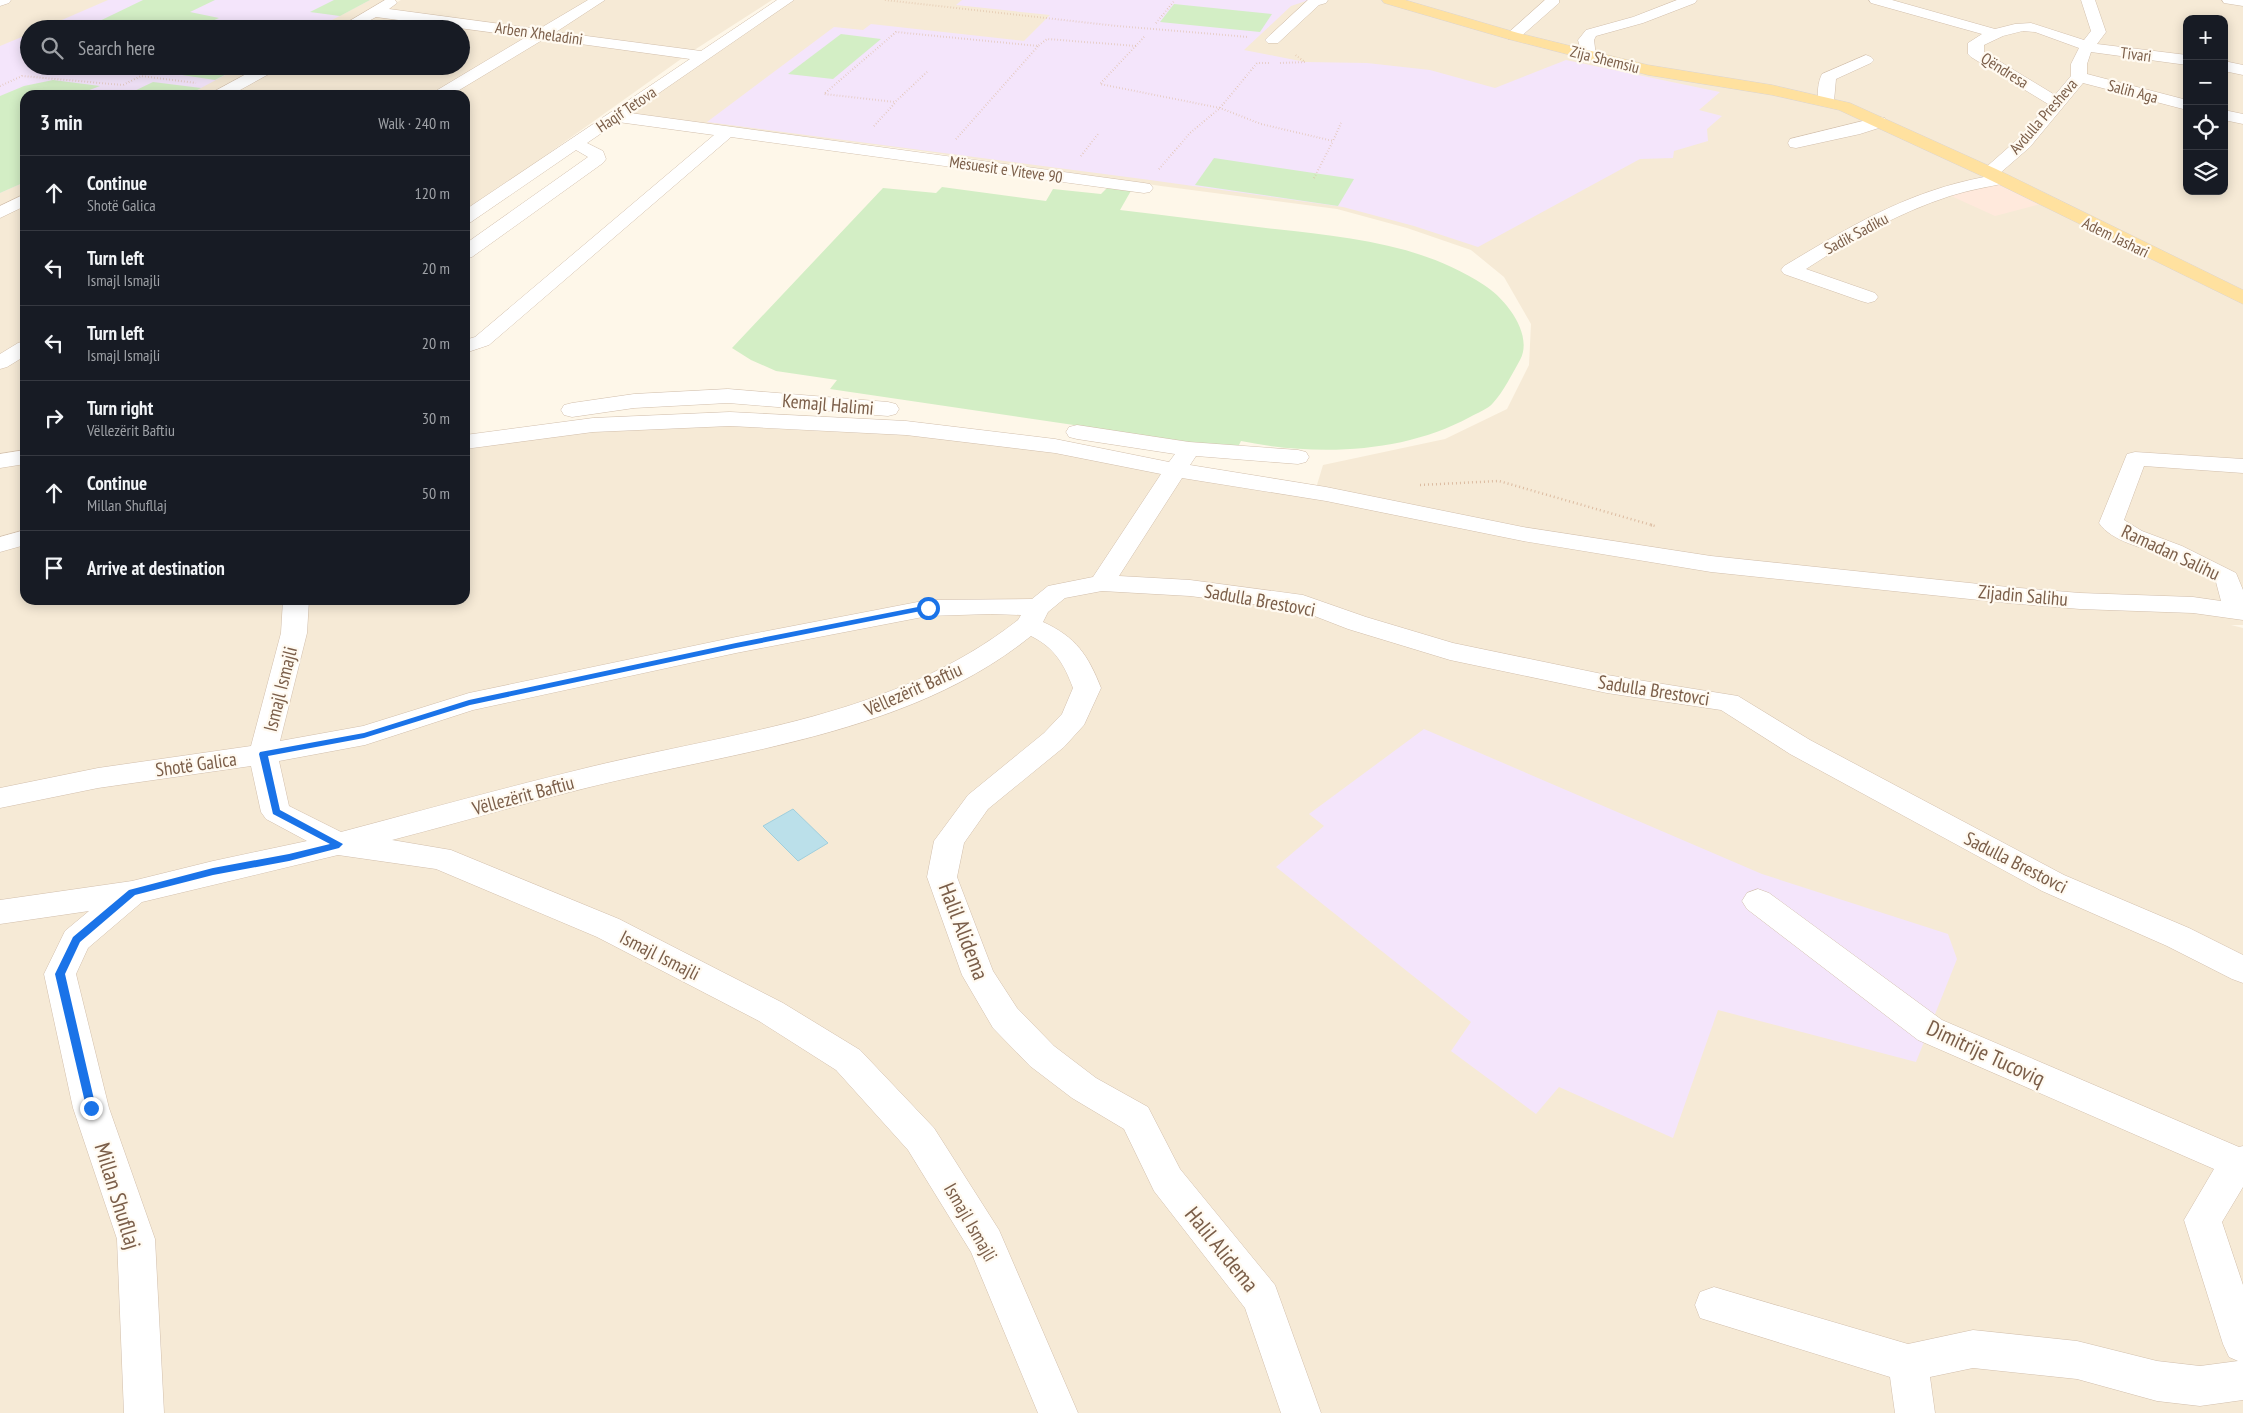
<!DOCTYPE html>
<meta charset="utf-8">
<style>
:root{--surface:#171b24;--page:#20242c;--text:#f1f3f6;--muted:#9ea1a6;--line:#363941}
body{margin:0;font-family:"PT Sans Narrow",sans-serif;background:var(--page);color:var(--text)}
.controls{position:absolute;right:15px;top:15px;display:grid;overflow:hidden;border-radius:10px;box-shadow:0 2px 12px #0003}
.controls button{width:45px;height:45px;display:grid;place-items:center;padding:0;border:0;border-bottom:1px solid var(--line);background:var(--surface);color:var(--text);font:25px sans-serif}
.stop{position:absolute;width:15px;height:15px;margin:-11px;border:4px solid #1a73e8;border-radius:50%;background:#fff}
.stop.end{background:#1a73e8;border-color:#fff;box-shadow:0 1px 5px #0008}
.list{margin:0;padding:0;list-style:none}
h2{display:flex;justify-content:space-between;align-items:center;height:65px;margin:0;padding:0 20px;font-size:21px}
h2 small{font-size:16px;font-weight:400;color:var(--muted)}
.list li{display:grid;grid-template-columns:32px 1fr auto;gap:15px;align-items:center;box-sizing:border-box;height:75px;padding:0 20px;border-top:1px solid var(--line)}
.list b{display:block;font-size:19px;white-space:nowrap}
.list p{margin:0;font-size:16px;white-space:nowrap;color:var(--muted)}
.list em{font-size:16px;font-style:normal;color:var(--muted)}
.icon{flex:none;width:28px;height:28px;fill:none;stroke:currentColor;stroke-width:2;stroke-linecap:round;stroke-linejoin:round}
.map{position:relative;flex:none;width:2243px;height:1413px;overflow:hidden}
.search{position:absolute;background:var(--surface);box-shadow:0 2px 12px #0003;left:20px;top:20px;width:450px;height:55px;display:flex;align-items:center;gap:12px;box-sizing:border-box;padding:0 18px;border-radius:28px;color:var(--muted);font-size:19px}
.panel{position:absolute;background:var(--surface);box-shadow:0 2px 12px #0003;left:20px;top:90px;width:450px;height:515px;border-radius:15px}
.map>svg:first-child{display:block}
</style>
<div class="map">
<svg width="2243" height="1413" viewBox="0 0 2243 1413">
<rect width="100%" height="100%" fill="#fef7e9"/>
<g fill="#f6ead6" fill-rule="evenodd">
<path d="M 0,0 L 388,0 L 335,29 L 29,29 L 29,66 L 267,66 L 215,95 L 25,95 L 25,600 L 465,600 L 465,450 L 592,427 L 731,422 L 891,430 L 1145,466 L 1313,498 L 1323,465 L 1445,439 L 1507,409 L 1529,365 L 1531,324 L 1504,277 L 1471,250 L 1407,228 L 1337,209 L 1161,186 L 913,150 L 627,114 L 789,0 L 2243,0 L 2243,625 L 2231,625 L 2243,628 L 2243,1413 L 0,1413 ZM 2187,19 L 2224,19 L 2224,191 L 2187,191 Z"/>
<path d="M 401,0 L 772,0 L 688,54 L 465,213 L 465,95 L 224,95 L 277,66 L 461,66 L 461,29 L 348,29 Z"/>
</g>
<path fill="#ffe9dc" d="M 2000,184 L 2041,204 L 1995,216 L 1949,195 Z"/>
<g fill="#f4e5fb">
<path d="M 108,0 L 370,0 L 315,29 L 41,29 Z"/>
<path d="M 962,0 L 1309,0 L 1291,6 L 1244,50 L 1305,62 L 1367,63 L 1430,70 L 1495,88 L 1566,60 L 1720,92 L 1699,110 L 1722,116 L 1707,129 L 1708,141 L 1674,151 L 1673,158 L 1640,159 L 1478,247 L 1414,226 L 1343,207 L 1150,180 L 707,122 L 834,27 L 863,30 L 871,24 L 1024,41 L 1050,15 L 956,5 Z"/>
<path d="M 29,34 L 29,66 L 242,66 L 188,95 L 25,95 L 25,182 L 0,193 L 0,46 Z"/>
<path d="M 1424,729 L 1762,874 L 1948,934 L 1957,959 L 1916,1062 L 1718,1010 L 1673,1138 L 1559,1087 L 1536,1114 L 1451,1051 L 1471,1022 L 1276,867 L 1324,826 L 1309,814 Z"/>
</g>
<g fill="#d3eec5">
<path d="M 143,0 L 215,0 L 190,12 L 219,18 L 195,29 L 83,29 Z"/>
<path d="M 334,0 L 370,0 L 340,16 L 310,12 Z"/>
<path d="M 1174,4 L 1272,14 L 1260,32 L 1160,22 Z"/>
<path d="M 841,34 L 881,39 L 833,79 L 788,74 Z"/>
<path d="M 199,66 L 242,66 L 215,80 L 182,75 Z"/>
<path d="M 53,80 L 100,86 L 87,91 L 87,95 L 25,95 L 25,182 L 0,193 L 0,96 L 24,86 Z"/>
<path d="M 153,82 L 201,88 L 188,95 L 126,95 Z"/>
<path d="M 1214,158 L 1354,179 L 1338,206 L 1195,185 Z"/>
<path d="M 1109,186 L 1132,189 L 1120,210 C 1171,216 1223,223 1275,229 C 1347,237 1422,244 1484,285 C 1505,298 1534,334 1520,360 C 1512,374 1504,391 1493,403 C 1488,409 1477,413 1470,417 C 1402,454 1315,456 1241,441 L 1237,449 L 830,389 L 837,380 L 776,371 L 751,360 L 732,348 L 883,188 L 936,193 L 942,187 L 1046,201 L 1053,189 L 1101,194 Z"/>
</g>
<path fill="#bbe0ea" stroke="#a0cfdd" d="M 793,809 L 828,843 L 798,861 L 763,826 Z"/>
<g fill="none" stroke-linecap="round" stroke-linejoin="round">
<defs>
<g id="minor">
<path d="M 0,0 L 11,0 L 9,3 L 0,6 Z"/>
<path d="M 385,0 L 395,0 L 397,3 L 389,9 L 539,29 L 588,0 L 605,0 L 556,32 L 701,51 L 777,0 L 794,0 L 630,113 L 1144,183 L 1150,184 L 1153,188 L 1150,192 L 1144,193 L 731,137 L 489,345 L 465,353 L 465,340 L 475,337 L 714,135 L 618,122 L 587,143 L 603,151 L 606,159 L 603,163 L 472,257 L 465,259 L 465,244 L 588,157 L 576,150 L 471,222 L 465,224 L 465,210 L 690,59 L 544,39 L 451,95 L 432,95 L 434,92 L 526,37 L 376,17 L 354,29 L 336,29 Z"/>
<path d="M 1308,0 L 1328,0 L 1326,3 L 1319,5 L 1278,43 L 1268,43 L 1265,40 L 1268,37 Z"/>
<path d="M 1545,0 L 1559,0 L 1559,3 L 1518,39 L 1508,39 L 1506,36 L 1508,33 Z"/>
<path d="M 1677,0 L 1697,0 L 1695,3 L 1643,23 L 1596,36 L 1594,40 L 1596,56 L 1593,59 L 1583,59 L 1578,40 L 1586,30 L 1633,17 Z"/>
<path d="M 1869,0 L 1892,0 L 1995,29 L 2015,24 L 2031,23 L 2084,40 L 2091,31 L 2081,0 L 2095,0 L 2106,32 L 2097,44 L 2187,55 L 2187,65 L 2091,52 L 2087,64 L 2087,74 L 2187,100 L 2187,110 L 2083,83 L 2030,147 L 1999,174 L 2006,175 L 2009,179 L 2006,183 C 1987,187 1969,190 1950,196 C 1898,213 1852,239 1806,269 L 1875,293 L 1878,297 L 1875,301 L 1868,303 L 1861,301 L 1784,274 L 1781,270 L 1784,266 C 1851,226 1906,192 1984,177 L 1981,173 L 1984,169 L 2018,139 L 2048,104 L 1971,57 L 1968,54 L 1968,43 L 1982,34 L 1871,3 ZM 2023,31 L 2035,32 L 2079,48 L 2071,64 L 2071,76 L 2055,95 L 1984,52 L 1984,45 L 2003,36 Z"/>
<path d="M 2222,0 L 2243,0 L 2243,6 L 2224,3 Z"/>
<path d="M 1866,55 L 1871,57 L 1874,60 L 1871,63 L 1836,79 L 1834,101 L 1832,104 L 1820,104 C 1816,97 1818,81 1822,74 Z"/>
<path d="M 2224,61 L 2243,65 L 2243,75 L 2224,71 Z"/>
<path d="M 261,66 L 281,66 L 278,69 L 231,95 L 211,95 L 213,92 Z"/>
<path d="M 2224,110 L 2243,114 L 2243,124 L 2224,120 Z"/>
<path d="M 1879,117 L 1885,118 L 1887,122 L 1885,126 L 1860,134 L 1796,148 L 1790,147 L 1788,143 L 1790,139 Z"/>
<path d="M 25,194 L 25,206 L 0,218 L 0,206 Z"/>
<path d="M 25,341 L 25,356 L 7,367 L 0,369 L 0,354 L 18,343 Z"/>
<path d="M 728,389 L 888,402 L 896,404 L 899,409 L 896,414 L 888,416 L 728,403 L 634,408 L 572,417 L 564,415 L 561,410 L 564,405 L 572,403 L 634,394 Z"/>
<path d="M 730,412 L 906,421 L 1055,439 L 1169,462 L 1175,454 L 1077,439 L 1069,437 L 1066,432 L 1069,427 L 1077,425 L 1189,442 L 1298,450 L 1306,452 L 1309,457 L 1306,462 L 1298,464 L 1196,456 L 1190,465 L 1326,487 L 1523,527 L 1711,556 L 2008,587 L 2080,593 L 2193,597 L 2221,601 L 2216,582 C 2198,573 2181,564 2164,556 C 2143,547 2112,542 2099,523 L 2127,454 L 2135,452 L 2243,459 L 2243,473 L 2144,466 L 2124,520 L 2142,531 L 2182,546 L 2236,573 L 2243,590 L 2243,620 L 2193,613 L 2080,609 L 2008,603 L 1711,572 L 1523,541 L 1326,501 L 1182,478 L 1119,576 L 1190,580 L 1303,595 L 1366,617 L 1453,643 L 1607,675 L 1738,696 L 1810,740 L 2064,875 L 2189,928 L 2243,955 L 2243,983 L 2232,979 L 2167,946 L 2042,891 L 1790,754 L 1721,710 L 1607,693 L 1450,660 L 1348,629 L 1299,610 L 1190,596 L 1102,591 L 1065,598 L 1048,612 L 1043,622 C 1076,637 1088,655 1101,688 L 1084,725 L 1064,747 L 988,809 L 964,843 L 957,877 L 993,971 L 1017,1008 L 1054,1046 L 1096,1078 L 1148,1107 L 1180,1169 L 1275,1285 L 1321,1413 L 1281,1413 L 1245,1308 L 1154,1191 L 1124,1129 L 1072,1098 L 1030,1066 L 993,1028 L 962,975 L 927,877 L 934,841 L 968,795 L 1044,733 L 1062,714 L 1073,688 C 1064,664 1055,648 1031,636 C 910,734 736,751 590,787 C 524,803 458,823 392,840 L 451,850 L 619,919 L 783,1003 L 860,1050 L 934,1128 L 999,1230 L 1078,1413 L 1038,1413 L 971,1252 L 908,1150 L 836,1070 L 759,1021 L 597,937 L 436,869 L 338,855 L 142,902 L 88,948 L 76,974 L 109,1108 L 155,1239 L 164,1413 L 124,1413 L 117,1239 L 73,1108 L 44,974 L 65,931 L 89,911 L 0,924 L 0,900 L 132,881 L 213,861 L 307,841 L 266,819 L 261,812 L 251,766 L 98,788 L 0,808 L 0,788 L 98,768 L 251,746 L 281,633 L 283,600 L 309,600 L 307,633 L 280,741 L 363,726 L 469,693 L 736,637 L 928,600 L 1032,599 L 1048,586 L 1093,577 L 1161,474 L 1055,453 L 906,435 L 730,426 L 593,432 L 465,449 L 465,435 L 593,418 ZM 991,614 L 1021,615 L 1018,620 C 894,717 738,731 590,767 C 507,787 424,810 341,832 L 289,806 L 279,761 L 365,745 L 473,710 L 736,653 L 928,616 Z"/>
<path d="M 25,450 L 25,464 L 0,468 L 0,454 Z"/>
<path d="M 25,530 L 25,545 L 0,552 L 0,537 Z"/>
<path d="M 1758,889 L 1769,893 L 1942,1020 L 2239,1147 L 2243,1146 L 2243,1187 L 2222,1222 L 2243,1285 L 2243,1400 L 2200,1406 L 2157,1401 L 2077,1379 L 1973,1368 L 1930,1377 L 1935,1413 L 1895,1413 L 1890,1377 L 1700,1318 L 1695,1305 L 1700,1292 L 1714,1287 L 1908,1344 L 1973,1330 L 2077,1341 L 2157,1361 L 2200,1366 L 2238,1361 L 2229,1357 L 2223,1344 L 2184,1220 L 2214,1169 L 1918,1040 L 1747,909 L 1742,901 L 1747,893 Z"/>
</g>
<path id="major" d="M 1382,0 L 1405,0 L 1518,33 L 1648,65 L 1772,85 L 1850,103 L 1996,169 L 2243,290 L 2243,304 L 1984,177 L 1839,110 L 1772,95 L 1648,75 L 1508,39 L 1384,3 Z"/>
</defs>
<use href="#minor" stroke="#d2bfac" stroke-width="1"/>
<use href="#major" stroke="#ddd5d0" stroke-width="1"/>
<g stroke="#dcbba0" stroke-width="2" stroke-dasharray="0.5 2.5" stroke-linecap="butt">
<path d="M 885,0 L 1117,26 L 1248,37"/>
<path d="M 1156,23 L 1175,0"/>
<path d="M 1144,37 L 1100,84 L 1220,108 L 1261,124 L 1333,141 L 1341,123"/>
<path d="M 1280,63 L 1305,62 L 1294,54"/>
<path d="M 927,72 L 895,102 L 824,94 L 896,32 L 1038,46 L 1047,39 L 1137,46"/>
<path d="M 0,86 L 22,76 L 123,85 L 141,76 L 196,83"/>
<path d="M 874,126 L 895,103"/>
<path d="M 956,139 L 1038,46"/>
<path d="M 1081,156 L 1098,134"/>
<path d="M 1159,169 L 1190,133 L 1220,108 L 1257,63 L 1269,63"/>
<path d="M 1314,178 L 1333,141"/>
</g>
<path stroke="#dcbba0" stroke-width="2.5" stroke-dasharray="1 3" stroke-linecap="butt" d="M 1420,485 L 1499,481 L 1655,526"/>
<path stroke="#dcbba0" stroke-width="3" stroke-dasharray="1 4" stroke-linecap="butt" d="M 1651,525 L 1655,526"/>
<use href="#minor" fill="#fff" fill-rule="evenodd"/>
<use href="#major" fill="#ffe19f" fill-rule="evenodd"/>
</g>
<path fill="#1a73e8" d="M 928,605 L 932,608 L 931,609 L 736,648 L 470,705 L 364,738 L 268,756 L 280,810 L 343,844 L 339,848 L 289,861 L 213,875 L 135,895 L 80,942 L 65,974 L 96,1108 L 91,1112 L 87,1111 L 55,974 L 73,937 L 129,890 L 213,868 L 289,854 L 330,844 L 273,814 L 259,754 L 260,752 L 364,733 L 469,700 L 736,643 Z"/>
<g text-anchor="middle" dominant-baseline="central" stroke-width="4.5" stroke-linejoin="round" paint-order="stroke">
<g font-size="16" fill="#7b5e49" stroke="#fffaf1">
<text transform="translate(539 33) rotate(8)">Arben Xheladini</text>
<text transform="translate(2136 54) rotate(7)">Tivari</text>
<text transform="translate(1605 59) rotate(14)">Zija Shemsiu</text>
<text transform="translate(2005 70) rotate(32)">Qëndresa</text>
<text transform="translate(2133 91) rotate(15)">Salih Aga</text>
<text transform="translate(626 109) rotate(-34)">Haqif Tetova</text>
<text transform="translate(2043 116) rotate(-49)">Avdulla Presheva</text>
<text transform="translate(1006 169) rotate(8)">Mësuesit e Viteve 90</text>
<text transform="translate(1856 233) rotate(-28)">Sadik Sadiku</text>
<text transform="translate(2116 237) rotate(26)">Adem Jashari</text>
</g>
<g font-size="19" fill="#7b5e49" stroke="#fffaf1">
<text transform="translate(828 404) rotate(5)">Kemajl Halimi</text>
<text transform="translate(2171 552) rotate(25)">Ramadan Salihu</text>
<text transform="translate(2023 595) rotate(5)">Zijadin Salihu</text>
<text transform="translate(1260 600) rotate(10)">Sadulla Brestovci</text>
<text transform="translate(280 689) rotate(-76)">Ismajl Ismajli</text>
<text transform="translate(913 689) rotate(-24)">Vëllezërit Baftiu</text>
<text transform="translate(1654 690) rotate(9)">Sadulla Brestovci</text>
<text transform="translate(196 764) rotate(-8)">Shotë Galica</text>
<text transform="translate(523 795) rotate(-15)">Vëllezërit Baftiu</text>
<text transform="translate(2016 862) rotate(27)">Sadulla Brestovci</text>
<text transform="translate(660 955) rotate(27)">Ismajl Ismajli</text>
<text transform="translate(971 1222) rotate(60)">Ismajl Ismajli</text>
</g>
<g font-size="22" fill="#7b5e49" stroke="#fffaf1">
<text transform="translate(964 931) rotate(69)">Halil Alidema</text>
<text transform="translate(1986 1053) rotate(25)">Dimitrije Tucoviq</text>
<text transform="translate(118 1196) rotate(73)">Millan Shufllaj</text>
<text transform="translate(1222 1249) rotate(51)">Halil Alidema</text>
</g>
</g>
</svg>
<div class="controls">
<button>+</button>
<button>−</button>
<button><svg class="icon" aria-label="locate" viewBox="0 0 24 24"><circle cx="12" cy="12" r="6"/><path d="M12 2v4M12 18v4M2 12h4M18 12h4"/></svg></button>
<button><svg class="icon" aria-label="layers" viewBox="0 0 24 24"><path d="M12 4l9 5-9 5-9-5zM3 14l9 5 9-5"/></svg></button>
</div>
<div class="stop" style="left:928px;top:608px"></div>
<div class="stop end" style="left:91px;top:1108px"></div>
<div class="search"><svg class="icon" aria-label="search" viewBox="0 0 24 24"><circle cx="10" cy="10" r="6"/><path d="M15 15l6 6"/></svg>Search here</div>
<section class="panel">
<h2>3 min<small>Walk · 240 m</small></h2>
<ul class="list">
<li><svg class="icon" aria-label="ahead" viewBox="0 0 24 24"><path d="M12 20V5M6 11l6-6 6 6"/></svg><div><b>Continue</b><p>Shotë Galica</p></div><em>120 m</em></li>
<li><svg class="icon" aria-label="left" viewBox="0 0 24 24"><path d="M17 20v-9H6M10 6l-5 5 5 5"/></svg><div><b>Turn left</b><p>Ismajl Ismajli</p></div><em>20 m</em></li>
<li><svg class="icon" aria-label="left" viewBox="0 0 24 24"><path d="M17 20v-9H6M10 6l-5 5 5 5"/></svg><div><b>Turn left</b><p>Ismajl Ismajli</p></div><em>20 m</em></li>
<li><svg class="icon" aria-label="right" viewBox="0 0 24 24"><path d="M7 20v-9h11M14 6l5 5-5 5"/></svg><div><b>Turn right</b><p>Vëllezërit Baftiu</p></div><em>30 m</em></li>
<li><svg class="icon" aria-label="ahead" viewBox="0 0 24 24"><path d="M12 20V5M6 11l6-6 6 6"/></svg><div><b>Continue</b><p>Millan Shufllaj</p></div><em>50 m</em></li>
<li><svg class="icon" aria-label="arrive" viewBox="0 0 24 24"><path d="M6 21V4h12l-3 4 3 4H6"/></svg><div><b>Arrive at destination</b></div></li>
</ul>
</section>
</div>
